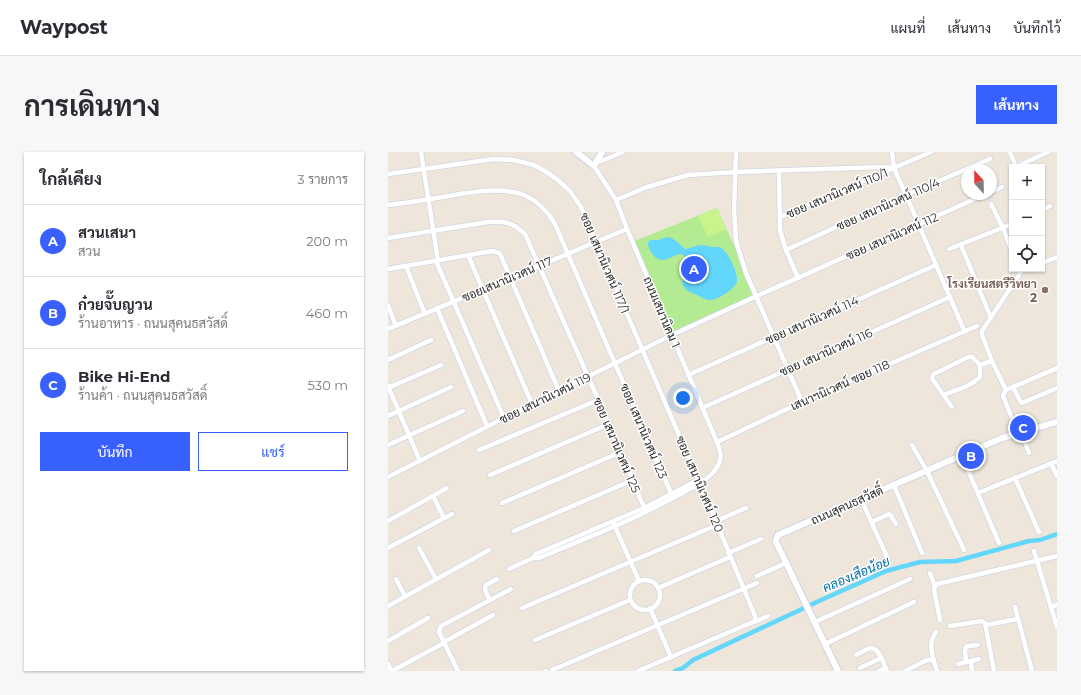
<!DOCTYPE html>
<html lang="th">
<meta charset="utf-8">
<style>
:root{--surface:#fff;--page:#f7f7f7;--text:#2b2b33;--muted:#7c7c81;--line:#e1e1e2;--accent:#3860ff}
body{margin:0;font-family:Montserrat,Sarabun,sans-serif;background:var(--page);color:var(--text)}
.controls{position:absolute;right:12px;top:12px;display:grid;overflow:hidden;border-radius:0px;box-shadow:0 1px 3px #0004}
.controls button{width:36px;height:36px;display:grid;place-items:center;padding:0;border:0;border-bottom:1px solid var(--line);background:var(--surface);color:var(--text);font:20px sans-serif}
.compass{position:absolute;left:573px;top:12px;width:36px;height:36px;border-radius:50%;background:var(--surface);box-shadow:0 1px 3px #0004;rotate:338deg}
.you{position:absolute;left:295px;top:246px;width:14px;height:14px;margin:-10px;border:3px solid #fff;border-radius:50%;background:#1a73e8;box-shadow:0 0 0 6px #1a73e833}
.badge{display:grid;place-items:center;width:26px;height:26px;border-radius:50%;background:var(--accent);color:#fff;font-size:13px;font-weight:700}
.pin{position:absolute;translate:-50% -50%;border:2px solid #fff;box-shadow:0 1px 4px #0006}
.list{margin:0;padding:0;list-style:none}
h2{display:flex;justify-content:space-between;align-items:center;height:52px;margin:0;padding:0 16px;font-size:17px}
h2 small{font-size:13px;font-weight:400;color:var(--muted)}
.list li{display:grid;grid-template-columns:26px 1fr auto;gap:12px;align-items:center;box-sizing:border-box;height:72px;padding:0 16px;border-top:1px solid var(--line)}
.list b{display:block;font-size:15px;white-space:nowrap}
.list p{margin:0;font-size:13px;white-space:nowrap;color:var(--muted)}
.list em{font-size:13px;font-style:normal;color:var(--muted)}
.actions{display:flex;gap:8px;padding:12px 16px}
.actions a{flex:1;padding:9px 0;border:1px solid var(--accent);border-radius:0px;text-align:center;font-size:14px;color:var(--accent)}
.actions .main{background:var(--accent);color:#fff}
.icon{flex:none;width:22px;height:22px;fill:none;stroke:currentColor;stroke-width:2;stroke-linecap:round;stroke-linejoin:round}
.map{position:relative;flex:none;width:669px;height:519px;overflow:hidden;border-radius:0px}
header{display:flex;align-items:center;gap:24px;box-sizing:border-box;height:56px;padding:0 20px;background:var(--surface);border-bottom:1px solid var(--line)}
header strong{font-size:19px}
nav{display:flex;gap:22px;margin-inline-start:auto;font-size:14px}
.intro{display:flex;align-items:center;justify-content:space-between;box-sizing:border-box;height:96px;padding:0 24px}
h1{margin:0;font-size:28px}
.button{padding:10px 18px;border-radius:0px;background:var(--accent);color:#fff;font-size:14px;font-weight:700}
main{display:flex;gap:24px;padding:0 24px}
aside{flex:1;background:var(--surface);border-radius:0px;box-shadow:0 1px 3px #0004}
.map>svg:first-child{display:block}
</style>
<header>
<strong>Waypost</strong>
<nav><a>แผนที่</a><a>เส้นทาง</a><a>บันทึกไว้</a></nav>
</header>
<div class="intro"><h1>การเดินทาง</h1><a class="button">เส้นทาง</a></div>
<main>
<aside>
<h2>ใกล้เคียง<small>3 รายการ</small></h2>
<ul class="list">
<li><span class="badge">A</span><div><b>สวนเสนา</b><p>สวน</p></div><em>200 m</em></li>
<li><span class="badge">B</span><div><b>ก๋วยจั๊บญวน</b><p>ร้านอาหาร · ถนนสุคนธสวัสดิ์</p></div><em>460 m</em></li>
<li><span class="badge">C</span><div><b>Bike Hi-End</b><p>ร้านค้า · ถนนสุคนธสวัสดิ์</p></div><em>530 m</em></li>
</ul>
<div class="actions"><a class="main">บันทึก</a><a>แชร์</a></div>
</aside>
<div class="map">
<svg width="669" height="519" viewBox="0 0 669 519">
<rect width="100%" height="100%" fill="#eee6db"/>
<path fill="#b2eb92" d="M 329,56 L 369,144 L 284,183 L 244,90 Z"/>
<path fill="#c9f38d" d="M 329,56 L 338,77 L 320,85 L 310,64 Z"/>
<path fill="#63d6fb" d="M 279,85 C 288,86 291,93 298,97 C 303,96 308,93 313,93 C 317,93 321,95 325,95 C 326,95 329,95 331,95 C 339,97 350,120 349,129 C 348,137 328,149 320,148 C 316,147 313,145 309,143 C 302,140 295,138 294,130 C 299,123 304,119 300,110 C 294,93 282,110 272,108 C 266,106 259,96 260,90 L 263,88 L 270,88 Z"/>
<g fill="none" stroke-linecap="round" stroke-linejoin="round">
<path stroke="#63d6fb" stroke-width="4.5" d="M 287,519 L 295,516 L 305,508 L 431,449 L 498,419 L 532,410 L 568,409 L 641,389 L 652,388 L 669,382"/>
<defs>
<g id="street">
<path d="M 33,0 L 50,109"/>
<path d="M 348,0 L 346,58 L 348,89 L 358,121 L 414,250"/>
<path d="M 504,0 L 506,16 L 518,43 L 576,178"/>
<path d="M 622,0 L 628,15"/>
<path d="M 209,9 L 213,9 L 235,0"/>
<path d="M 628,15 L 660,0"/>
<path d="M 391,19 L 392,78 L 398,98 L 410,126"/>
<path d="M 0,22 L 106,7 L 125,8 L 146,13 L 162,22 L 172,30 L 182,39 L 193,55 L 328,369 L 367,464 L 367,468 L 365,470 L 250,519"/>
<path d="M 603,40 L 614,35"/>
<path d="M 228,48 L 259,35 L 300,23 L 348,20 L 495,15 L 506,16"/>
<path d="M 603,52 L 615,76 L 624,100"/>
<path d="M 0,53 C 18,51 36,48 55,45 C 79,41 112,34 136,43 C 150,49 160,60 167,72 L 285,346"/>
<path d="M 654,58 L 662,54"/>
<path d="M 392,65 L 543,0"/>
<path d="M 0,86 L 100,70 C 116,69 125,70 137,82 L 221,272 L 258,360"/>
<path d="M 573,93 L 603,166"/>
<path d="M 561,97 L 624,72"/>
<path d="M 398,98 L 518,43 L 602,7"/>
<path d="M 80,103 L 144,252"/>
<path d="M 48,109 L 116,266"/>
<path d="M 654,111 L 669,105"/>
<path d="M 18,114 L 37,162"/>
<path d="M 0,117 L 104,99 L 111,101 L 113,104 L 171,239"/>
<path d="M 632,120 L 640,117"/>
<path d="M 0,153 L 8,174"/>
<path d="M 49,156 L 99,274"/>
<path d="M 0,177 L 239,77"/>
<path d="M 0,208 L 43,188"/>
<path d="M 300,223 L 548,113"/>
<path d="M 0,234 L 32,309"/>
<path d="M 625,235 L 632,249 L 634,251 L 669,236"/>
<path d="M 0,236 L 53,213"/>
<path d="M 618,238 L 604,209 L 594,183 L 594,179 L 631,123 L 632,120 L 630,117"/>
<path d="M 555,243 C 568,238 582,235 592,225 L 592,213"/>
<path d="M 564,255 L 545,228 L 544,225 L 546,222 L 580,205 L 584,205 L 592,213 L 604,209"/>
<path d="M 314,256 L 562,145"/>
<path d="M 0,264 L 63,235"/>
<path d="M 633,280 L 641,301"/>
<path d="M 630,281 L 615,244 L 616,241 L 618,238 L 669,216"/>
<path d="M 329,290 L 414,250 L 589,174"/>
<path d="M 0,293 L 75,259"/>
<path d="M 524,293 L 539,319 L 576,398"/>
<path d="M 91,298 L 210,248"/>
<path d="M 574,304 L 611,391"/>
<path d="M 663,311 L 669,324"/>
<path d="M 102,323 L 221,272"/>
<path d="M 0,325 L 116,266 L 284,183 L 369,144 L 598,42"/>
<path d="M 627,326 L 651,380"/>
<path d="M 506,333 L 534,401"/>
<path d="M 590,341 L 669,309"/>
<path d="M 45,344 L 56,366"/>
<path d="M 473,347 L 500,407"/>
<path d="M 114,351 L 233,300"/>
<path d="M 0,369 L 59,336"/>
<path d="M 328,369 L 358,356"/>
<path d="M 484,370 L 501,362 L 503,364 L 508,372"/>
<path d="M 226,372 L 251,429"/>
<path d="M 126,379 L 245,328"/>
<path d="M 0,396 L 64,362"/>
<path d="M 31,396 L 48,427"/>
<path d="M 646,399 L 669,475"/>
<path d="M 340,401 L 373,387"/>
<path d="M 145,406 L 148,402 L 256,356 L 310,328 L 313,327"/>
<path d="M 121,417 L 145,406 L 151,406 C 198,386 247,368 292,342 C 304,336 319,329 327,318 C 335,308 333,300 329,290 L 239,77 L 228,48 L 206,14"/>
<path d="M 542,421 L 547,435"/>
<path d="M 369,424 L 398,411"/>
<path d="M 8,427 L 17,444"/>
<circle cx="257" cy="443" r="15"/>
<path d="M 270,436 L 342,405"/>
<path d="M 102,448 C 100,444 95,438 98,433 L 109,427"/>
<path d="M 0,454 L 101,398"/>
<path d="M 627,455 L 644,519"/>
<path d="M 663,455 L 669,453"/>
<path d="M 134,456 L 329,373"/>
<path d="M 262,456 L 283,505"/>
<path d="M 552,468 L 546,437 L 547,435 L 549,432 L 669,404"/>
<path d="M 366,470 L 380,464"/>
<path d="M 427,470 L 522,427"/>
<path d="M 598,473 L 630,467"/>
<path d="M 562,474 L 594,469 L 597,471 L 606,519"/>
<path d="M 548,480 C 539,492 545,506 549,519"/>
<path d="M 147,488 L 242,448"/>
<path d="M 0,489 L 40,466"/>
<path d="M 56,490 L 105,463"/>
<path d="M 437,492 L 526,450"/>
<path d="M 468,503 C 472,501 478,497 483,496 C 491,495 496,513 499,519"/>
<path d="M 583,509 L 591,507"/>
<path d="M 578,510 L 577,498 L 578,495 L 581,494 L 590,493"/>
<path d="M 0,512 L 3,519"/>
<path d="M 570,512 L 583,509 L 584,519"/>
<path d="M 472,516 L 493,506"/>
<path d="M 164,518 L 369,431"/>
<path d="M 4,519 L 54,492"/>
<path d="M 70,519 L 51,480 L 53,474 L 123,437"/>
<path d="M 157,519 L 158,519"/>
<path d="M 491,519 L 498,516"/>
<path d="M 517,519 L 539,508 L 543,508 L 546,509"/>
</g>
<g id="secondary">
<path d="M 188,0 L 206,14 L 214,0"/>
<path d="M 450,519 L 388,390 L 388,388 L 390,383 L 614,286 L 669,270"/>
</g>
</defs>
<use href="#street" stroke="#d0d5e5" stroke-width="6"/>
<use href="#secondary" stroke="#d0d5e5" stroke-width="8"/>
<use href="#street" stroke="#fff" stroke-width="4.5"/>
<use href="#secondary" stroke="#fff" stroke-width="6"/>
</g>
<circle fill="#8d6e63" stroke="#fff" stroke-width="1.5" cx="657" cy="138" r="4"/>
<g text-anchor="middle" dominant-baseline="central" stroke-width="3" stroke-linejoin="round" paint-order="stroke">
<g font-size="12" fill="#2b2b2b" stroke="#fff">
<text transform="translate(449 41) rotate(-23)">ซอย เสนานิเวศน์ 110/1</text>
<text transform="translate(500 52) rotate(-24)">ซอย เสนานิเวศน์ 110/4</text>
<text transform="translate(504 84) rotate(-24)">ซอย เสนานิเวศน์ 112</text>
<text transform="translate(217 111) rotate(67)">ซอย เสนานิเวศน์ 117/1</text>
<text transform="translate(119 127) rotate(-23)">ซอยเสนานิเวศน์ 117</text>
<text transform="translate(274 160) rotate(67)">ถนนเสนานิคม 1</text>
<text transform="translate(424 168) rotate(-24)">ซอย เสนานิเวศน์ 114</text>
<text transform="translate(438 200) rotate(-24)">ซอย เสนานิเวศน์ 116</text>
<text transform="translate(452 233) rotate(-24)">เสนาฯนิเวศน์ ซอย 118</text>
<text transform="translate(157 246) rotate(-26)">ซอย เสนานิเวศน์ 119</text>
<text transform="translate(256 279) rotate(67)">ซอย เสนานิเวศน์ 123</text>
<text transform="translate(229 293) rotate(67)">ซอย เสนานิเวศน์ 125</text>
<text transform="translate(312 332) rotate(67)">ซอย เสนานิเวศน์ 120</text>
<text transform="translate(459 353) rotate(-24)">ถนนสุคนธสวัสดิ์</text>
</g>
<g font-size="12" font-weight="bold" fill="#785e54" stroke="#fff" text-anchor="end">
<text x="649" y="131">โรงเรียนสตรีวิทยา<tspan x="649" dy="14">2</tspan></text>
</g>
<g font-size="13" font-style="italic" fill="#0072aa" stroke="#fff">
<text transform="translate(468 422) rotate(-23)">คลองเสือน้อย</text>
</g>
</g>
</svg>
<div class="controls">
<button>+</button>
<button>−</button>
<button><svg class="icon" aria-label="locate" viewBox="0 0 24 24"><circle cx="12" cy="12" r="6"/><path d="M12 2v4M12 18v4M2 12h4M18 12h4"/></svg></button>
</div>
<svg class="compass" viewBox="-18 -18 36 36"><path d="M0-13l5 13h-10z" fill="#e53935"/><path d="M0 13l5-13h-10z" fill="#7c7c81"/></svg>
<div class="you"></div>
<div class="pin badge" style="left:306px;top:117px">A</div>
<div class="pin badge" style="left:583px;top:304px">B</div>
<div class="pin badge" style="left:635px;top:276px">C</div>
</div>
</main>
